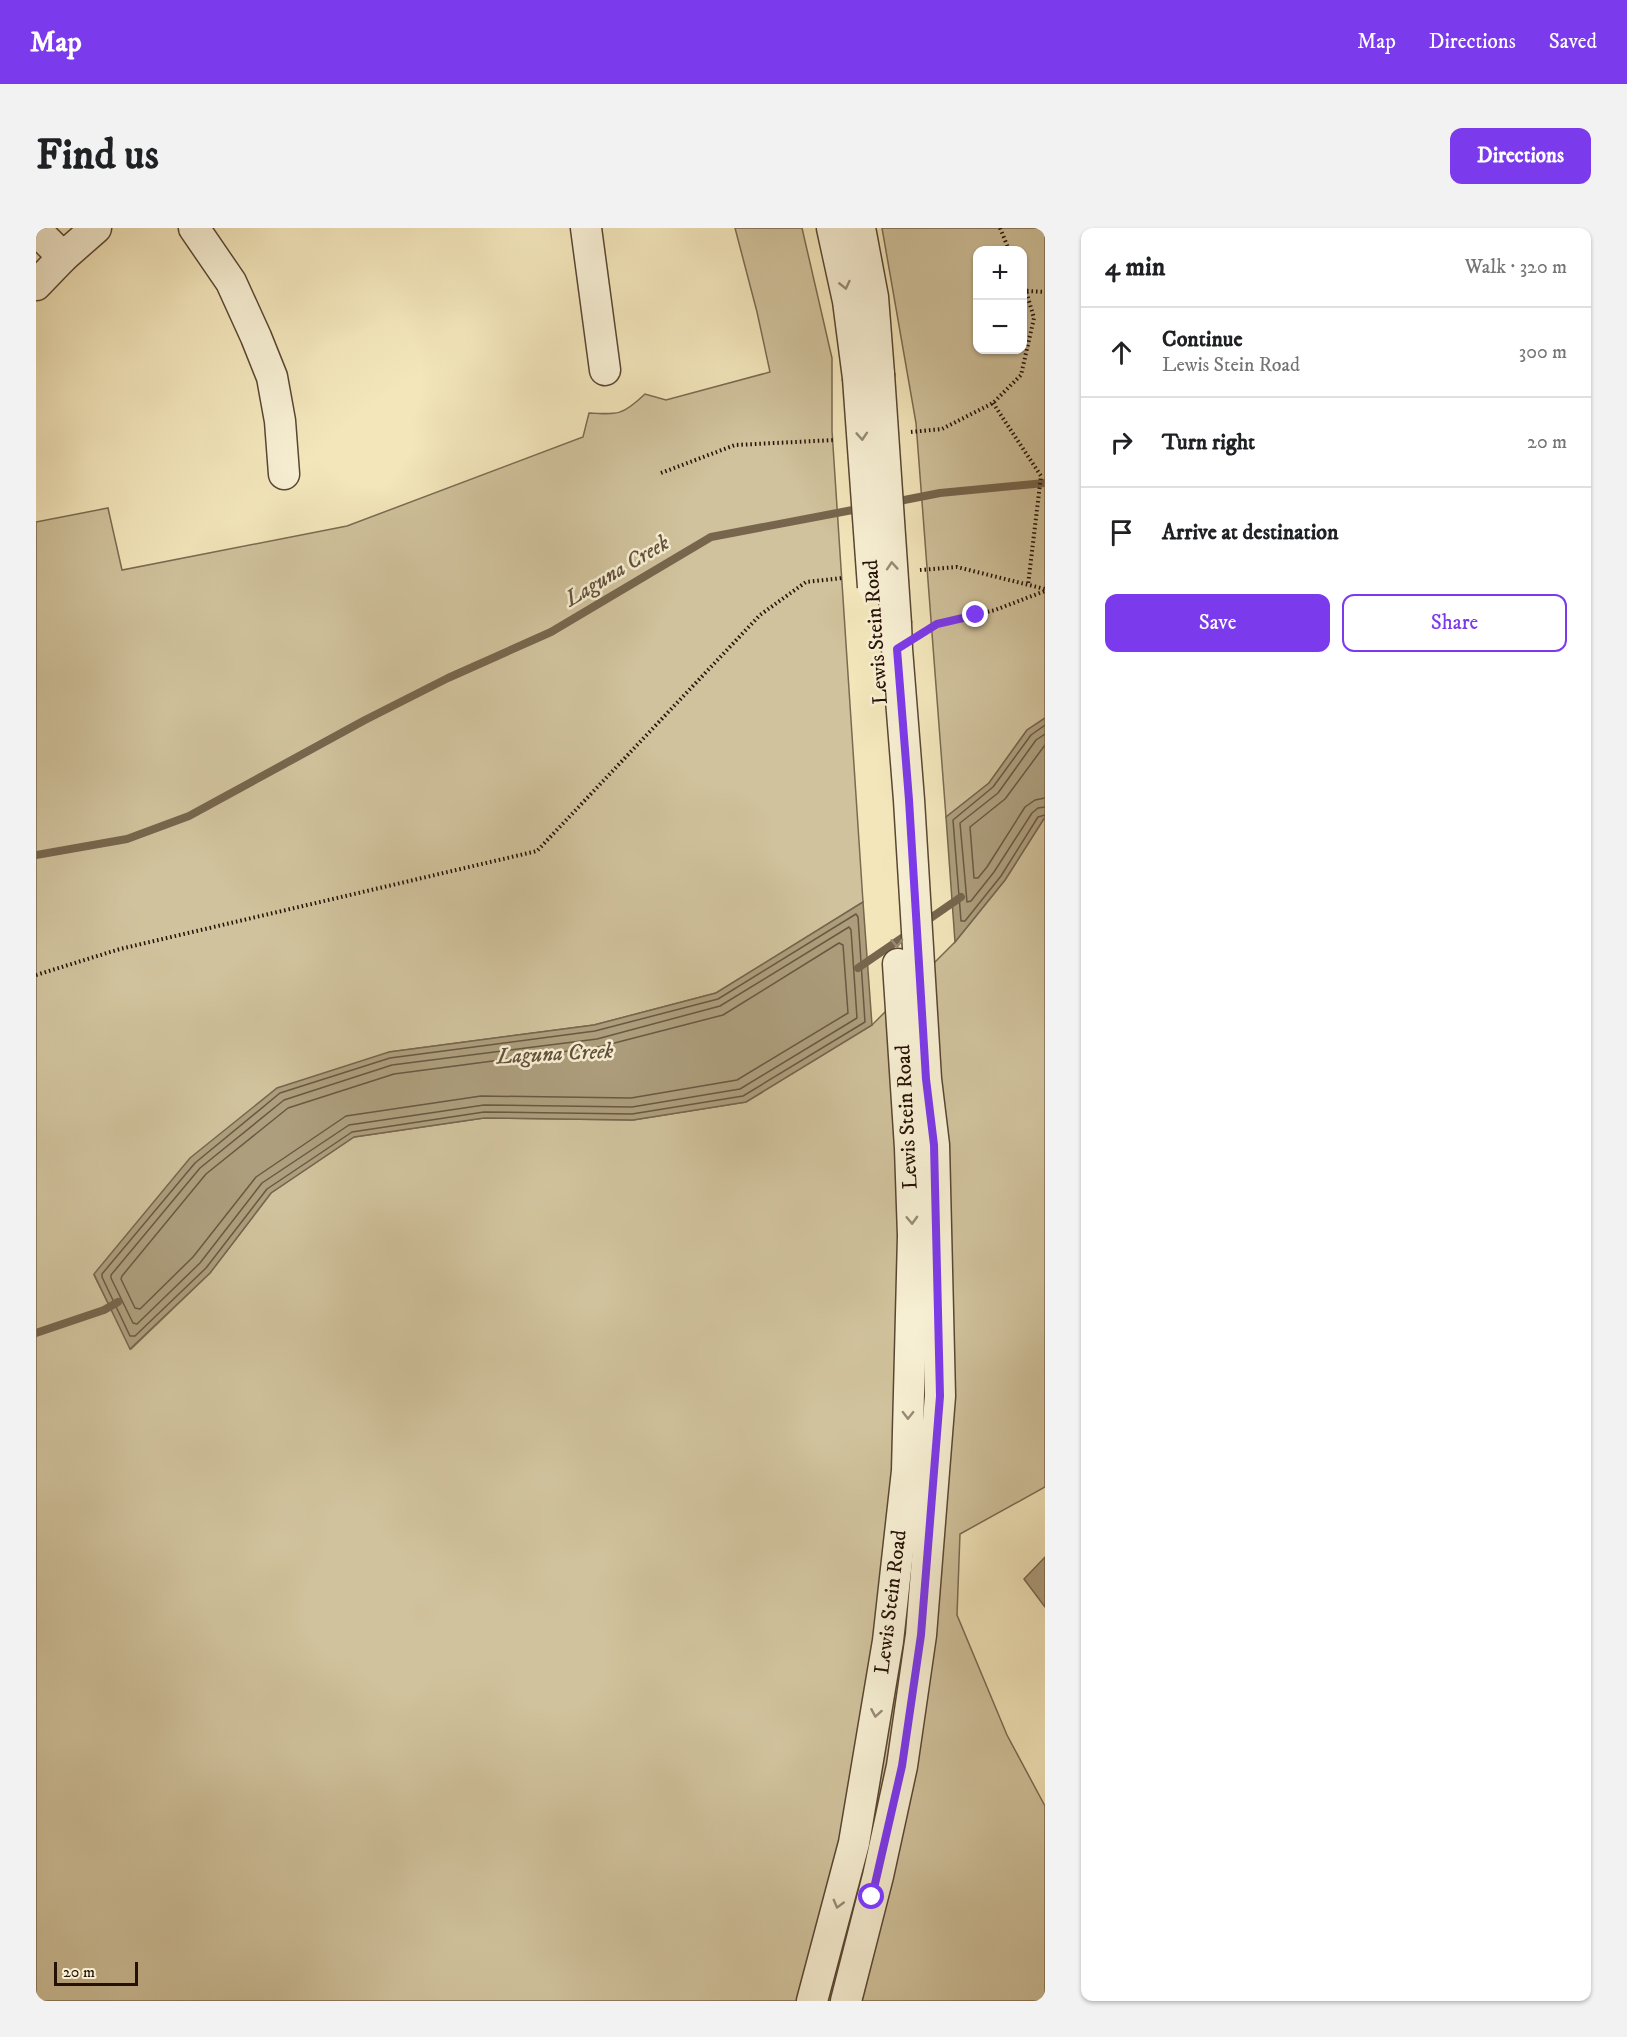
<!DOCTYPE html>
<meta charset="utf-8">
<style>
:root{--surface:#fff;--page:#f2f2f2;--text:#202124;--muted:#757577;--line:#e0e0e0;--accent:#7c3aed}
body{margin:0;font-family:"IM FELL DW Pica",serif;background:var(--page);color:var(--text)}
.controls{position:absolute;right:18px;top:18px;display:grid;overflow:hidden;border-radius:12px;box-shadow:0 2px 4px #0004}
.controls button{width:54px;height:54px;display:grid;place-items:center;padding:0;border:0;border-bottom:2px solid var(--line);background:var(--surface);color:var(--text);font:30px sans-serif}
.scale{position:absolute;left:18px;bottom:15px;width:84px;box-sizing:border-box;padding-left:6px;border:3px solid #261106;border-top:0;font-size:16px;line-height:21px;white-space:nowrap;color:#261106;-webkit-text-stroke:4px #f7efd3;paint-order:stroke}
.stop{position:absolute;width:18px;height:18px;margin:-14px;border:4px solid #7c3aed;border-radius:50%;background:#fff}
.stop.end{background:#7c3aed;border-color:#fff;box-shadow:0 2px 6px #0008}
.list{margin:0;padding:0;list-style:none}
h2{display:flex;justify-content:space-between;align-items:center;height:78px;margin:0;padding:0 24px;font-size:26px}
h2 small{font-size:20px;font-weight:400;color:var(--muted)}
.list li{display:grid;grid-template-columns:39px 1fr auto;gap:18px;align-items:center;box-sizing:border-box;height:90px;padding:0 24px;border-top:2px solid var(--line)}
.list b{display:block;font-size:22px;white-space:nowrap}
.list p{margin:0;font-size:20px;white-space:nowrap;color:var(--muted)}
.list em{font-size:20px;font-style:normal;color:var(--muted)}
.actions{display:flex;gap:12px;padding:18px 24px}
.actions a{flex:1;padding:14px 0;border:2px solid var(--accent);border-radius:12px;text-align:center;font-size:21px;color:var(--accent)}
.actions .main{background:var(--accent);color:#fff}
.icon{flex:none;width:33px;height:33px;fill:none;stroke:currentColor;stroke-width:2;stroke-linecap:round;stroke-linejoin:round}
.map{position:relative;flex:none;width:1009px;height:1773px;overflow:hidden;border-radius:12px}
header{display:flex;align-items:center;gap:36px;box-sizing:border-box;height:84px;padding:0 30px;background:var(--accent);color:#fff}
header strong{font-size:28px}
nav{display:flex;gap:33px;margin-inline-start:auto;font-size:21px}
.intro{display:flex;align-items:center;justify-content:space-between;box-sizing:border-box;height:144px;padding:0 36px}
h1{margin:0;font-size:42px}
.button{padding:15px 27px;border-radius:12px;background:var(--accent);color:#fff;font-size:21px;font-weight:700}
main{display:flex;gap:36px;padding:0 36px}
aside{flex:1;background:var(--surface);border-radius:12px;box-shadow:0 2px 4px #0004}
.map>svg:first-child{display:block}
</style>
<header>
<strong>Map</strong>
<nav><a>Map</a><a>Directions</a><a>Saved</a></nav>
</header>
<div class="intro"><h1>Find us</h1><a class="button">Directions</a></div>
<main>
<div class="map">
<svg width="1009" height="1773" viewBox="0 0 1009 1773">
<rect width="100%" height="100%" fill="#f3e6bb"/>
<filter id="stains"><feTurbulence type="fractalNoise" baseFrequency=".00333" numOctaves="4"/><feColorMatrix values="0 0 0 0 .2 0 0 0 0 .09 0 0 0 0 .02 0 0 0 .5 -.17"/></filter>
<radialGradient id="worn" r=".72"><stop offset=".6" stop-color="#630" stop-opacity="0"/><stop offset="1" stop-color="#630" stop-opacity=".3"/></radialGradient>
<g fill="#d0c29c" stroke="#7b6a51" stroke-width="1.5" fill-rule="evenodd">
<path d="M 699,0 L 766,0 L 796,130 L 796,203 L 827,674 L 680,765 L 558,797 L 353,824 L 58,1047 L 95,1121 L 174,1045 L 235,965 L 318,909 L 448,890 L 597,892 L 710,874 L 836,797 L 919,714 L 969,652 L 1009,589 L 1009,1259 L 924,1306 L 921,1387 L 971,1507 L 1009,1578 L 1009,1773 L 0,1773 L 0,294 L 72,280 L 86,342 L 311,298 L 547,209 L 553,185 C 582,187 587,187 609,166 L 630,172 L 734,144 L 721,84 Z"/>
<path d="M 846,0 L 1009,0 L 1009,490 L 991,502 L 953,555 L 910,589 L 880,195 ZM 942,22 L 987,22 L 987,122 L 942,122 Z"/>
</g>
<g fill="#ad9e7d" stroke="#77664d" stroke-width="1.5">
<path d="M 1009,490 L 1009,589 L 969,652 L 919,714 L 910,589 L 953,555 L 991,502 Z"/>
<path d="M 827,674 L 836,797 L 710,874 L 597,892 L 448,890 L 318,909 L 235,965 L 174,1045 L 94,1121 L 58,1046 L 154,930 L 241,860 L 353,824 L 558,797 L 680,765 Z"/>
<path d="M 1009,1329 L 1009,1379 L 988,1351 Z"/>
</g>
<g fill="none" stroke-linecap="round" stroke-linejoin="round">
<g stroke="#6a5842" stroke-width="1.5">
<path d="M 1009,497 L 995,507 L 957,559 L 917,592 L 925,693 L 929,693 L 965,648 L 1002,589 L 1009,587"/>
<path d="M 1009,506 L 1000,512 L 962,565 L 924,595 L 931,674 L 935,673 L 958,644 L 996,585 L 1002,580 L 1009,579"/>
<path d="M 1009,517 L 969,571 L 934,599 L 938,650 L 942,650 L 951,639 L 989,579 L 999,572 L 1009,570"/>
<path d="M 820,686 L 822,689 L 829,794 L 707,868 L 596,886 L 448,884 L 316,904 L 231,961 L 170,1040 L 99,1108 L 94,1108 L 66,1049 L 66,1046 L 159,935 L 244,865 L 354,830 L 559,803 L 682,771 Z"/>
<path d="M 813,699 L 815,702 L 821,790 L 704,861 L 596,879 L 448,877 L 313,897 L 226,955 L 164,1035 L 101,1096 L 97,1095 L 75,1050 L 75,1047 L 164,940 L 248,872 L 356,837 L 561,811 L 684,778 Z"/>
<path d="M 803,715 L 807,717 L 812,785 L 701,852 L 595,870 L 445,868 L 310,888 L 220,949 L 157,1029 L 104,1081 L 99,1080 L 85,1051 L 86,1048 L 170,946 L 252,880 L 358,846 L 563,819 L 687,787 Z"/>
</g>
<g stroke="#77664d" stroke-width="8">
<path d="M 858,274 L 904,265 L 1009,255"/>
<path d="M 0,627 L 91,611 L 153,588 L 329,492 L 412,450 L 515,404 L 675,309 L 827,280"/>
<path d="M 886,696 L 925,669"/>
<path d="M 822,740 L 876,703"/>
<path d="M 0,1105 L 68,1082 L 82,1074"/>
</g>
<defs>
<g id="minor">
<path d="M 158,0 L 195,54 L 220,109 L 236,149 L 244,193 L 248,246"/>
<path d="M 550,0 L 569,142"/>
<path d="M 796,0 L 812,73 L 822,150"/>
<path d="M 824,0 L 837,69 L 843,146"/>
<path d="M 0,2 L 27,29"/>
<path d="M 0,57 L 27,29 L 60,0"/>
<path d="M 776,1773 L 818,1615 L 852,1413 L 871,1243 L 877,1008 L 874,920 L 862,736"/>
<path d="M 810,1773 L 842,1648 L 866,1538 L 885,1407 L 904,1168 L 898,917 L 890,851 L 873,572 L 861,421 L 860,396"/>
</g>
</defs>
<use href="#minor" stroke="#594633" stroke-width="33"/>
<g stroke="#261106" stroke-width="4" stroke-dasharray="1.5 3" stroke-linecap="butt">
<path d="M 964,0 L 973,22"/>
<path d="M 991,63 L 1009,64"/>
<path d="M 957,175 L 1005,248 L 992,357"/>
<path d="M 875,204 L 906,201 L 957,175 L 985,147 L 998,90 L 987,53"/>
<path d="M 625,245 L 699,217 L 799,212"/>
<path d="M 884,342 L 921,339 L 1009,361"/>
<path d="M 888,404 L 901,396 L 959,382 L 1009,363"/>
<path d="M 0,747 L 84,721 L 501,623 L 724,387 L 770,354 L 807,350"/>
</g>
<use href="#minor" stroke="#f7efd3" stroke-width="30"/>
<defs>
<g id="minor-bridge">
<path d="M 843,146 L 860,396"/>
<path d="M 822,150 L 837,359"/>
</g>
</defs>
<use href="#minor-bridge" stroke="#594633" stroke-width="33" stroke-linecap="butt"/>
<use href="#minor-bridge" stroke="#f7efd3" stroke-width="30"/>
</g>
<defs><path id="oneway-chevron" d="M-2-3.5L2.5 0L-2 3.5" fill="none" stroke-width="1.6" stroke-linecap="round" stroke-linejoin="round" transform="scale(1.5)"/></defs>
<g stroke="#998b77">
<use href="#oneway-chevron" transform="translate(809 57) rotate(77)"/>
<use href="#oneway-chevron" transform="translate(826 208) rotate(86)"/>
<use href="#oneway-chevron" transform="translate(856 338) rotate(-94)"/>
<use href="#oneway-chevron" transform="translate(861 715) rotate(87)"/>
<use href="#oneway-chevron" transform="translate(876 992) rotate(88)"/>
<use href="#oneway-chevron" transform="translate(872 1187) rotate(91)"/>
<use href="#oneway-chevron" transform="translate(840 1485) rotate(100)"/>
<use href="#oneway-chevron" transform="translate(802 1676) rotate(105)"/>
</g>
<g fill="none" stroke-linecap="round" stroke-linejoin="round">
<path stroke="#7c3aed" stroke-width="8" d="M 836,1669 L 866,1538 L 885,1407 L 904,1168 L 898,917 L 890,851 L 873,572 L 861,421 L 901,396 L 940,387"/>
</g>
<g text-anchor="middle" dominant-baseline="central" stroke-width="5" stroke-linejoin="round" paint-order="stroke">
<g font-size="21" fill="#261106" stroke="#f7efd3">
<text transform="translate(840 404) rotate(-94)">Lewis Stein Road</text>
<text transform="translate(871 889) rotate(-93)">Lewis Stein Road</text>
<text transform="translate(855 1374) rotate(-83)">Lewis Stein Road</text>
</g>
<g font-size="22" font-style="italic" fill="#63503c" stroke="#f7efd3">
<text transform="translate(581 343) rotate(-31)">Laguna Creek</text>
<text transform="translate(519 826) rotate(-3)">Laguna Creek</text>
</g>
</g>
<rect width="100%" height="100%" filter="url(#stains)"/>
<rect width="100%" height="100%" fill="url(#worn)"/>
</svg>
<div class="controls">
<button>+</button>
<button>−</button>
</div>
<div class="scale">20 m</div>
<div class="stop" style="left:836px;top:1669px"></div>
<div class="stop end" style="left:940px;top:387px"></div>
</div>
<aside>
<h2>4 min<small>Walk · 320 m</small></h2>
<ul class="list">
<li><svg class="icon" aria-label="ahead" viewBox="0 0 24 24"><path d="M12 20V5M6 11l6-6 6 6"/></svg><div><b>Continue</b><p>Lewis Stein Road</p></div><em>300 m</em></li>
<li><svg class="icon" aria-label="right" viewBox="0 0 24 24"><path d="M7 20v-9h11M14 6l5 5-5 5"/></svg><div><b>Turn right</b></div><em>20 m</em></li>
<li><svg class="icon" aria-label="arrive" viewBox="0 0 24 24"><path d="M6 21V4h12l-3 4 3 4H6"/></svg><div><b>Arrive at destination</b></div></li>
</ul>
<div class="actions"><a class="main">Save</a><a>Share</a></div>
</aside>
</main>
